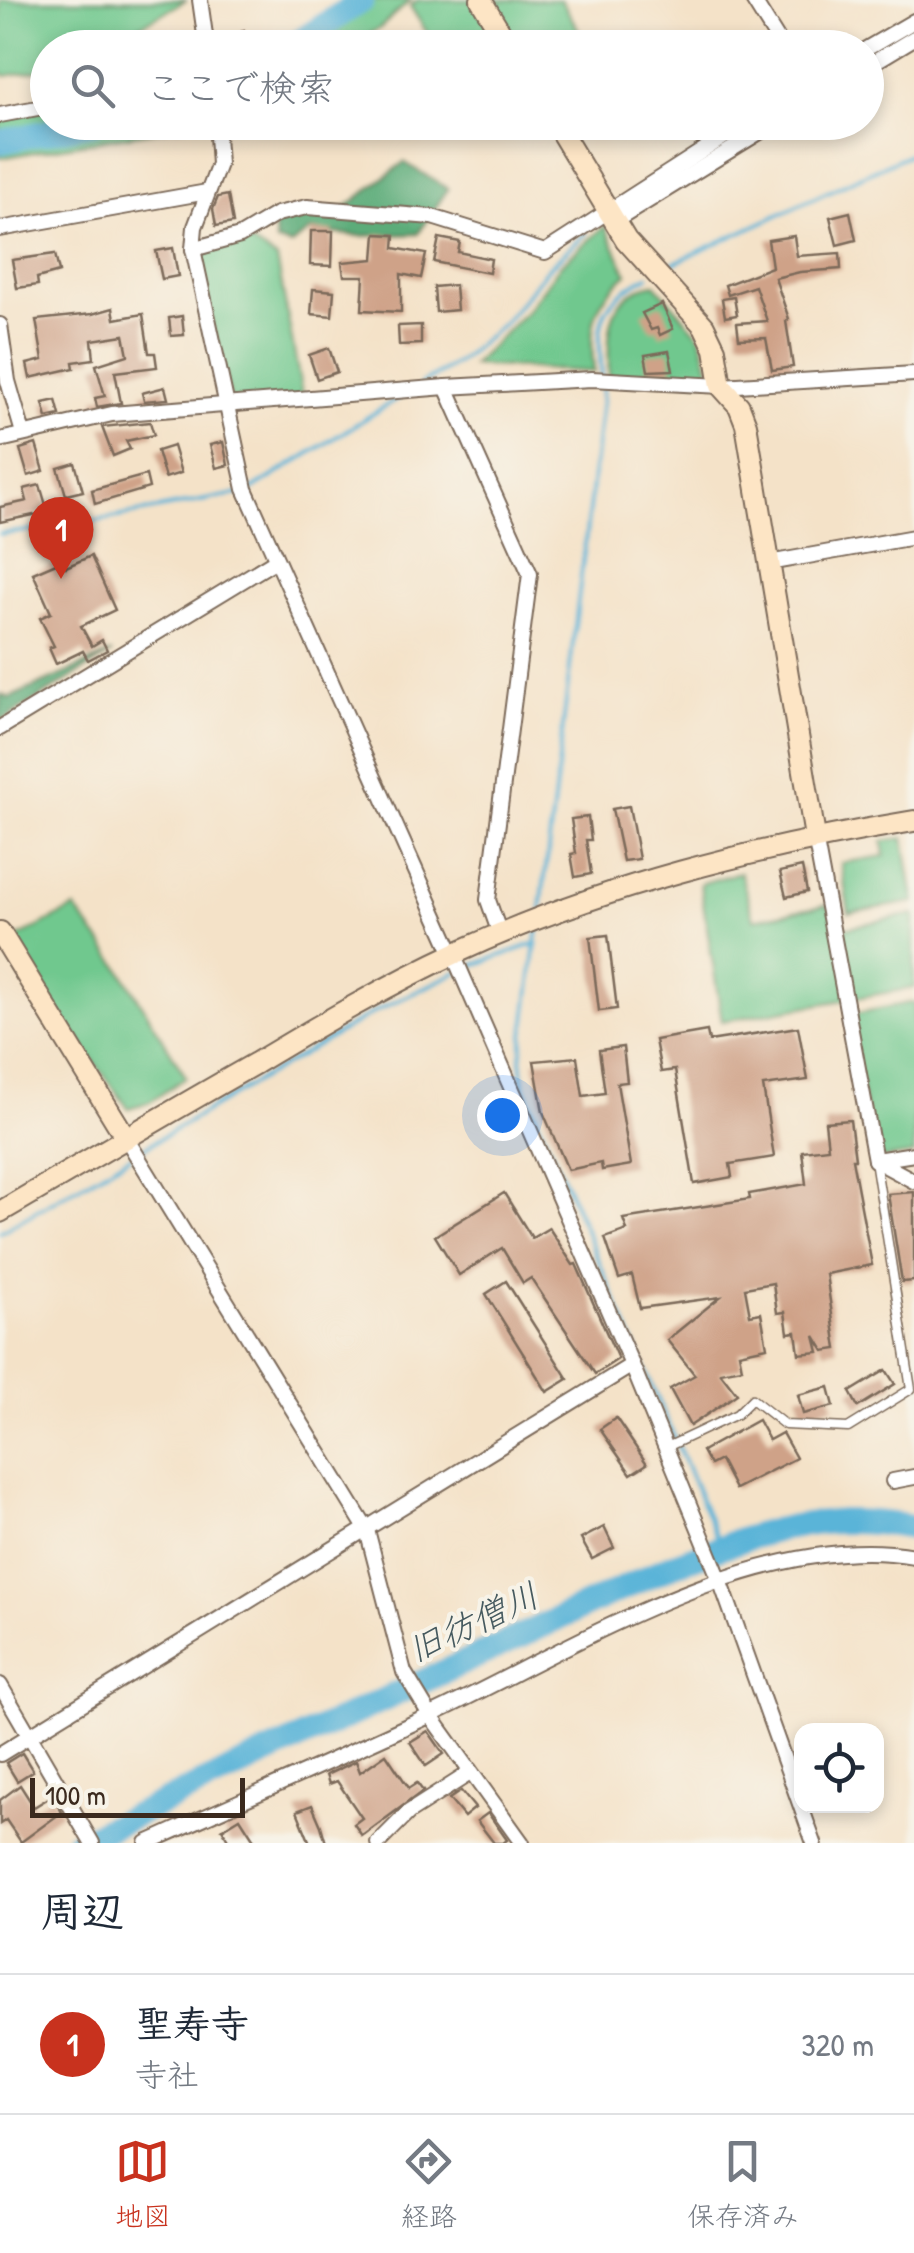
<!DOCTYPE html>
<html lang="ja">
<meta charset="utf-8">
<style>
:root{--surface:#fff;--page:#f2f2f3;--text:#1f2937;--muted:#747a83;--line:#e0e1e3;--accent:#c8321e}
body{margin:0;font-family:"Patrick Hand","Klee One",sans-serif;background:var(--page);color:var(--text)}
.controls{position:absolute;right:30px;bottom:30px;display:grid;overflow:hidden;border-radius:20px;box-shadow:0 5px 15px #0003}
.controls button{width:90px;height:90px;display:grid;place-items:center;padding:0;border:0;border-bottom:2px solid var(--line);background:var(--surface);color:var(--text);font:50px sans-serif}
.scale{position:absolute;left:30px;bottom:25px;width:215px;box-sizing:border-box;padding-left:10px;border:5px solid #3b2a1e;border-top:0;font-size:28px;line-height:35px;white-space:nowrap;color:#3b2a1e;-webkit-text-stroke:8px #f7f3e8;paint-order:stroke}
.you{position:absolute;left:502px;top:1115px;width:35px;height:35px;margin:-25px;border:8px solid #fff;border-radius:50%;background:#1a73e8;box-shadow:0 0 0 15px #1a73e833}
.badge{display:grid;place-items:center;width:65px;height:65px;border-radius:50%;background:var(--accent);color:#fff;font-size:32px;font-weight:700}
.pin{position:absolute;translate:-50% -82px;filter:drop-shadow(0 2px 5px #0008)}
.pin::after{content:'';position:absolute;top:52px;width:35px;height:30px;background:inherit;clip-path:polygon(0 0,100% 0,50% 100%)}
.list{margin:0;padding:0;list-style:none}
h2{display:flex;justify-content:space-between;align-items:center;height:130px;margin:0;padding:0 40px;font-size:42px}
h2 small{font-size:32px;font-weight:400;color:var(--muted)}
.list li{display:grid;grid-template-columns:65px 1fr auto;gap:30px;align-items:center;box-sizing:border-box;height:140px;padding:0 40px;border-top:2px solid var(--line)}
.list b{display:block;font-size:38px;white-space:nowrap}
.list p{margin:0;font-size:32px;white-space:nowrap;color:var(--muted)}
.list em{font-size:32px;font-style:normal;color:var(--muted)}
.icon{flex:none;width:55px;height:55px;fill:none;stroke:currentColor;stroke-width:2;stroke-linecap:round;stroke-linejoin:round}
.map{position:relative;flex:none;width:914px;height:1843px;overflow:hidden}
.search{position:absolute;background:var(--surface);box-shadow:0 5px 15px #0003;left:30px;right:30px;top:30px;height:110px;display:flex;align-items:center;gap:25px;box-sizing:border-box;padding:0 35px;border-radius:55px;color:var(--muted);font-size:38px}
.sheet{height:270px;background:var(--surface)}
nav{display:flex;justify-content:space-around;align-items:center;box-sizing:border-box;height:140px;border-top:2px solid var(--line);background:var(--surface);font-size:28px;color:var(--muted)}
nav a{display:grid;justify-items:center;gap:5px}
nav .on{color:var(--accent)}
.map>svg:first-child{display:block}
</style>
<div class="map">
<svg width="914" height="1843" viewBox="0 0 914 1843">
<rect width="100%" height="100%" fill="#f7f3e8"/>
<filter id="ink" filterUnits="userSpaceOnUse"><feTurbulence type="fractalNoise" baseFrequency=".01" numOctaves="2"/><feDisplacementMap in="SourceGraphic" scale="20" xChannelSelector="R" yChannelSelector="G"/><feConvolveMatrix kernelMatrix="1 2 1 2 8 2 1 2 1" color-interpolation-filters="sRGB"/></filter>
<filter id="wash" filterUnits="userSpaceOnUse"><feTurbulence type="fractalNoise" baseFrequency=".0048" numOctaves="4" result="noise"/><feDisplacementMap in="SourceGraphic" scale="40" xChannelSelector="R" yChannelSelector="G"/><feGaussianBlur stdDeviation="2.25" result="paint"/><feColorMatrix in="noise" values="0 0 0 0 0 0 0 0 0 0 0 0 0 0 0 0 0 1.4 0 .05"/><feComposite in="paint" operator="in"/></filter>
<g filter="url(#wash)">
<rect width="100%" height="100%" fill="#f4e2c8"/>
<g fill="#6fc88e" stroke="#557956" stroke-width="2.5">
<path d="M 0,0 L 187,0 L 101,47 L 48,48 L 47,69 L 5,76 L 0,70 Z"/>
<path d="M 351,0 L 411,0 L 380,28 L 344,47 L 273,47 Z"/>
<path d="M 418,0 L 561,0 L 589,47 L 436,47 L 410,6 Z"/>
<path d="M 47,107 L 48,122 L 200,123 L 0,158 L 0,117 Z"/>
<path d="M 605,226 L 627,274 C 591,304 589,326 594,372 L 472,365 L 527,311 L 561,264 Z"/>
<path d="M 240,236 L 277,259 L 303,399 L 232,405 L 193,249 Z"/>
<path d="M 655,284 L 701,337 L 712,379 L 609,380 C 609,339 602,293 655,284 Z"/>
<path d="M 904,838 L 914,902 L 849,913 L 841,863 L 885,856 L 883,841 Z"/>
<path d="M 740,872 L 754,919 L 828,905 L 839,929 L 914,914 L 914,988 L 722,1021 L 700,884 Z"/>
<path d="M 75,908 L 118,965 L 186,1077 L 150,1102 L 128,1108 L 7,943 Z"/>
<path d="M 914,1002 L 914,1154 L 875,1160 L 848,1015 Z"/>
</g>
<g fill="#5bac79" stroke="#4b6b4c" stroke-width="2.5">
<path d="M 404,162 L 448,189 L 418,234 L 360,236 L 311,231 L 291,245 L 276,242 L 273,216 L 345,208 Z"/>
<path d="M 112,653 L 0,722 L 0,694 L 9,698 Z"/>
</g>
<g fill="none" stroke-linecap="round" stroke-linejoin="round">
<g stroke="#5ab4d8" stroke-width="4">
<path d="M 661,269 L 914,152"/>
<path d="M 421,384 L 458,362 L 505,322 L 547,269 L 586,233"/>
<path d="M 251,490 L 400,397"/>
<path d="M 0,534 L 65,527 L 242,493"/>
<path d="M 541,909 L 602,401 C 604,339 581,309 648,276"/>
<path d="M 538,928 L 521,1058 L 524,1087 L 721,1547"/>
<path d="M 466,968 L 537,943"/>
<path d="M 139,1151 L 376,1011 L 457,972"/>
<path d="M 0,1232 L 131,1156"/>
</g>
<g stroke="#5ab4d8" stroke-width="25">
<path d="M 290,48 L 362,0"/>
<path d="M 0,142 L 94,122"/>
<path d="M 76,1843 L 673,1565 C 762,1531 818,1510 914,1528"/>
</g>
</g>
<g id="blocks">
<g fill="#cfa288">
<path d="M 244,30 L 256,48 L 217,48 Z"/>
<path d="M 228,195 L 233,223 L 216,226 L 213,209 L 218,197 Z"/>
<path d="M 850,212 L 856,240 L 837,245 L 830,217 Z"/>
<path d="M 311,231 L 333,231 L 332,266 L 310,265 Z"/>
<path d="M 376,234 L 395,235 L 394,248 L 426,254 L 421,278 L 401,274 L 401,312 L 362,310 L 364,276 L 344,276 L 342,262 L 374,259 Z"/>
<path d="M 794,236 L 797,256 L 840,253 L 841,269 L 800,272 L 775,278 L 789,319 L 786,321 L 793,367 L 772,370 L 766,338 L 739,339 L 737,323 L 767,321 L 755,286 L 728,295 L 725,285 L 772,267 L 768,240 Z"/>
<path d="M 439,238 L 460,242 L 458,252 L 491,259 L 489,273 L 434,262 Z"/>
<path d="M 173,248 L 178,276 L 162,279 L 156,251 Z"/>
<path d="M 55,254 L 59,272 L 37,278 L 38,285 L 17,288 L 12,260 Z"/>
<path d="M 455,285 L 457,310 L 436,312 L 434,287 Z"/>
<path d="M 313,289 L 334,291 L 332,316 L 311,314 Z"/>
<path d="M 734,297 L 737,315 L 725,317 L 722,299 Z"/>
<path d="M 662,304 L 673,329 L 660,335 L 657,328 L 651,330 L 642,313 Z"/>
<path d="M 113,308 L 115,319 L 143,314 L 149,353 L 155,353 L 157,367 L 115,372 L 121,403 L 97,407 L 95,398 L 105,396 L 96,365 L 128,355 L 124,335 L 92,340 L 94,359 L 73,362 L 74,368 L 30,378 L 27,364 L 43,360 L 36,320 L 92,314 Z"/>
<path d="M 182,316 L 184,335 L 171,336 L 169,318 Z"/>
<path d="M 421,325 L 421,344 L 399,345 L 398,326 Z"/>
<path d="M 329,348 L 337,372 L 317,379 L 309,355 Z"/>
<path d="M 669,351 L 673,370 L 648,371 L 645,355 Z"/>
<path d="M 165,387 L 168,399 L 144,401 L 142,393 Z"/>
<path d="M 56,400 L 60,415 L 47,418 L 43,403 Z"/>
<path d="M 150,422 L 154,435 L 126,441 L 130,449 L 113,456 L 102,427 Z"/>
<path d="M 223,442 L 228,465 L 216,468 L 210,445 Z"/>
<path d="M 36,444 L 44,471 L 28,476 L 20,449 Z"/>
<path d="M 173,446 L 181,473 L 165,478 L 157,451 Z"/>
<path d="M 75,463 L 83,491 L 66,495 L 58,468 Z"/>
<path d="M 146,475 L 149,488 L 95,504 L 92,490 Z"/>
<path d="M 40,485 L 48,512 L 0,522 L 0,507 L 27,501 L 24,489 Z"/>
<path d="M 91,556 L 115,610 L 81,626 L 92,646 L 102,640 L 107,650 L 88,660 L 83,651 L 56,664 L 49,648 L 54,646 L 40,618 L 51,613 L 33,573 L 63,560 L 66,567 Z"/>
<path d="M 629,806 L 639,859 L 623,861 L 612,809 Z"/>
<path d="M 588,817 L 591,840 L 586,840 L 591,874 L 575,877 L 571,854 L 576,853 L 571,819 Z"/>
<path d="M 802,867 L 807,892 L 786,897 L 780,872 Z"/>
<path d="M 608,935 L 617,1009 L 599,1011 L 590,937 Z"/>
<path d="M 798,1027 L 808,1080 L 763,1086 L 774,1157 L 730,1164 L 732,1177 L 694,1184 L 675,1070 L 661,1072 L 655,1040 L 707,1031 L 709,1041 Z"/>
<path d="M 623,1047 L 627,1082 L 617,1083 L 631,1165 L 602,1170 L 601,1163 L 568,1170 L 543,1112 L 534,1061 L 577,1057 L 583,1096 L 605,1093 L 599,1050 Z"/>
<path d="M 850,1120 L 855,1159 L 852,1159 L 872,1265 L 826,1274 L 837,1349 L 824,1351 L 815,1336 L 819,1352 L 799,1354 L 796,1332 L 788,1333 L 785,1312 L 777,1313 L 773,1283 L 745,1288 L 750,1315 L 761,1313 L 767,1347 L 739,1353 L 742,1368 L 720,1372 L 737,1394 L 690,1426 L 670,1389 L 695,1375 L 667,1340 L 720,1297 L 640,1308 L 632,1275 L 619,1279 L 605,1238 L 627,1230 L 623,1219 L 750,1199 L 749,1194 L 806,1184 L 802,1151 L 828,1148 L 825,1122 Z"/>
<path d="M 914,1192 L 914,1281 L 902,1282 L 888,1194 Z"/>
<path d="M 504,1193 L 532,1238 L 549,1228 L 573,1265 L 576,1264 L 618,1359 L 595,1374 L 531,1278 L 523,1283 L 502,1248 L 459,1275 L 435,1236 Z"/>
<path d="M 506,1281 L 568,1379 L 547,1392 L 486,1294 Z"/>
<path d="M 886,1370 L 895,1384 L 858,1407 L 850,1392 Z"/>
<path d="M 829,1387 L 834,1406 L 803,1414 L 798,1395 Z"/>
<path d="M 616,1418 L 647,1464 L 631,1474 L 600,1429 Z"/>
<path d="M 758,1420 L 769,1440 L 782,1433 L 796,1458 L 735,1489 L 720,1460 L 710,1465 L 702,1451 Z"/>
<path d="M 604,1527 L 614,1548 L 592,1559 L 581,1539 Z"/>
<path d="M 428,1731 L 444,1754 L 426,1766 L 410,1742 Z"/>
<path d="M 22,1753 L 33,1771 L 17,1781 L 6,1763 Z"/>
<path d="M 386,1754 L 409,1788 L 417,1783 L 423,1791 L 362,1836 L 354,1824 L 362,1818 L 337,1781 L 329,1784 L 326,1775 L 356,1761 L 360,1772 Z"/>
<path d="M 20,1785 L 34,1807 L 52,1796 L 62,1812 L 21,1842 L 6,1820 L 0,1824 L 0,1800 Z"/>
<path d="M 461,1791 L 475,1808 L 464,1817 L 449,1799 Z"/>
<path d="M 312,1805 L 321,1826 L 326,1843 L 310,1843 L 297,1811 Z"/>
<path d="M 488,1813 L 507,1840 L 503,1843 L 494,1843 L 477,1821 Z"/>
<path d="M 240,1818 L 256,1843 L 230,1843 L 222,1829 Z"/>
</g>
</g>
</g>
<g filter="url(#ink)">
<use href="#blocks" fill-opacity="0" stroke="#7c6a5a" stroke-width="2.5"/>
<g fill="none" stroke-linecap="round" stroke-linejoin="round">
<defs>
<path id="lane" d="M 667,1447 L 737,1414 L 752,1399 L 785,1425 L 848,1428 L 911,1389 L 875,1160"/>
<g id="street">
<path d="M 200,0 L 205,35 L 200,48"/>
<path d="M 753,0 L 783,48"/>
<path d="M 866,49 L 914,21"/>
<path d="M 866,67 L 914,38"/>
<path d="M 0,115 L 48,106"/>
<path d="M 216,122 L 219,164 L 195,227 L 193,249 L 245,489 L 453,954 L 632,1365 L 720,1580 L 814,1843"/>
<path d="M 615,221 L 776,122"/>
<path d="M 0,229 L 207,192"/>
<path d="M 193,249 L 240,236 L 277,214 L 307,207 L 432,217 L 545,252 L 747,122"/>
<path d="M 0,325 L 8,381 L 23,433"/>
<path d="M 446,387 L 530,574 L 488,900 L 500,934"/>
<path d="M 0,440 L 112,414 L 446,387 L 592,379 L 721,386 L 914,374"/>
<path d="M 769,563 L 914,537"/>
<path d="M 0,728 L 276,560"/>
<path d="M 815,837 L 875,1160"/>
<path d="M 126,1138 L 367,1530 L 404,1672 L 430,1715 L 522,1843"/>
<path d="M 875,1160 L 914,1181"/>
<path d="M 876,1160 L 914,1154"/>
<path d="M 893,1481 L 914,1477"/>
<path d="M 0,1685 L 92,1843"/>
<path d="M 0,1754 L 632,1365"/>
<path d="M 147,1843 C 242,1800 337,1759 431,1715 C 569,1650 759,1528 914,1556"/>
<path d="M 378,1843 L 409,1812 L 470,1773"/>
</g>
<g id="secondary">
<path d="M 481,0 L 510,48"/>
<path d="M 555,122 L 626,240 L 704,326 L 715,349 L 721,386 L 739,406 L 746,424 L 815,837"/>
<path d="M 0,932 L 126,1138"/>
<path d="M 0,1212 C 85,1162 170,1112 256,1063 C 321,1024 387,985 456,953 C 601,886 757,847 914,821"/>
</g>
</defs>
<use href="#lane" stroke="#7c6a5a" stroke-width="11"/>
<use href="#street" stroke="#7c6a5a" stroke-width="18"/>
<use href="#secondary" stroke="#7c6a5a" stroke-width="24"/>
<use href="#lane" stroke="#fff" stroke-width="8"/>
<use href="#street" stroke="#fff" stroke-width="14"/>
<use href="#secondary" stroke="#fde5c5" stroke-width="20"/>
</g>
</g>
<g text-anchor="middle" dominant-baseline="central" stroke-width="8" stroke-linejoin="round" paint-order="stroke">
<g font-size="35" font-style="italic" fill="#465a5f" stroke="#f7f3e8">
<text transform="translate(473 1622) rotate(-25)">旧彷僧川</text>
</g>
</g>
</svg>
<div class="controls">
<button><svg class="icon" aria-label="locate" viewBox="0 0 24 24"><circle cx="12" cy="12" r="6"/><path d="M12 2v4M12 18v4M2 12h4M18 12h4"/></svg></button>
</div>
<div class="scale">100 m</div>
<div class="you"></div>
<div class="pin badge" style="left:61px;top:579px">1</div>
<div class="search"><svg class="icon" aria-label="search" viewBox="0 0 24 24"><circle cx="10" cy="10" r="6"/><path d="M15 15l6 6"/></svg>ここで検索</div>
</div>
<section class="sheet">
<h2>周辺<small></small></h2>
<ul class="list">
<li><span class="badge">1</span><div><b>聖寿寺</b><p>寺社</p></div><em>320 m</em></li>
</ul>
</section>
<nav>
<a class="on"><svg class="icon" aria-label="map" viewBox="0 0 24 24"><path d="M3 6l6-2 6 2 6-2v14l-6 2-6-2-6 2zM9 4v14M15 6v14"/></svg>地図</a>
<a><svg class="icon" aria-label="directions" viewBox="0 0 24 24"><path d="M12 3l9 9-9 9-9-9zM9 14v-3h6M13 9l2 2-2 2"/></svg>経路</a>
<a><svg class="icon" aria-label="saved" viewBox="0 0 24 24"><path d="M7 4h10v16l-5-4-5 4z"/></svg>保存済み</a>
</nav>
